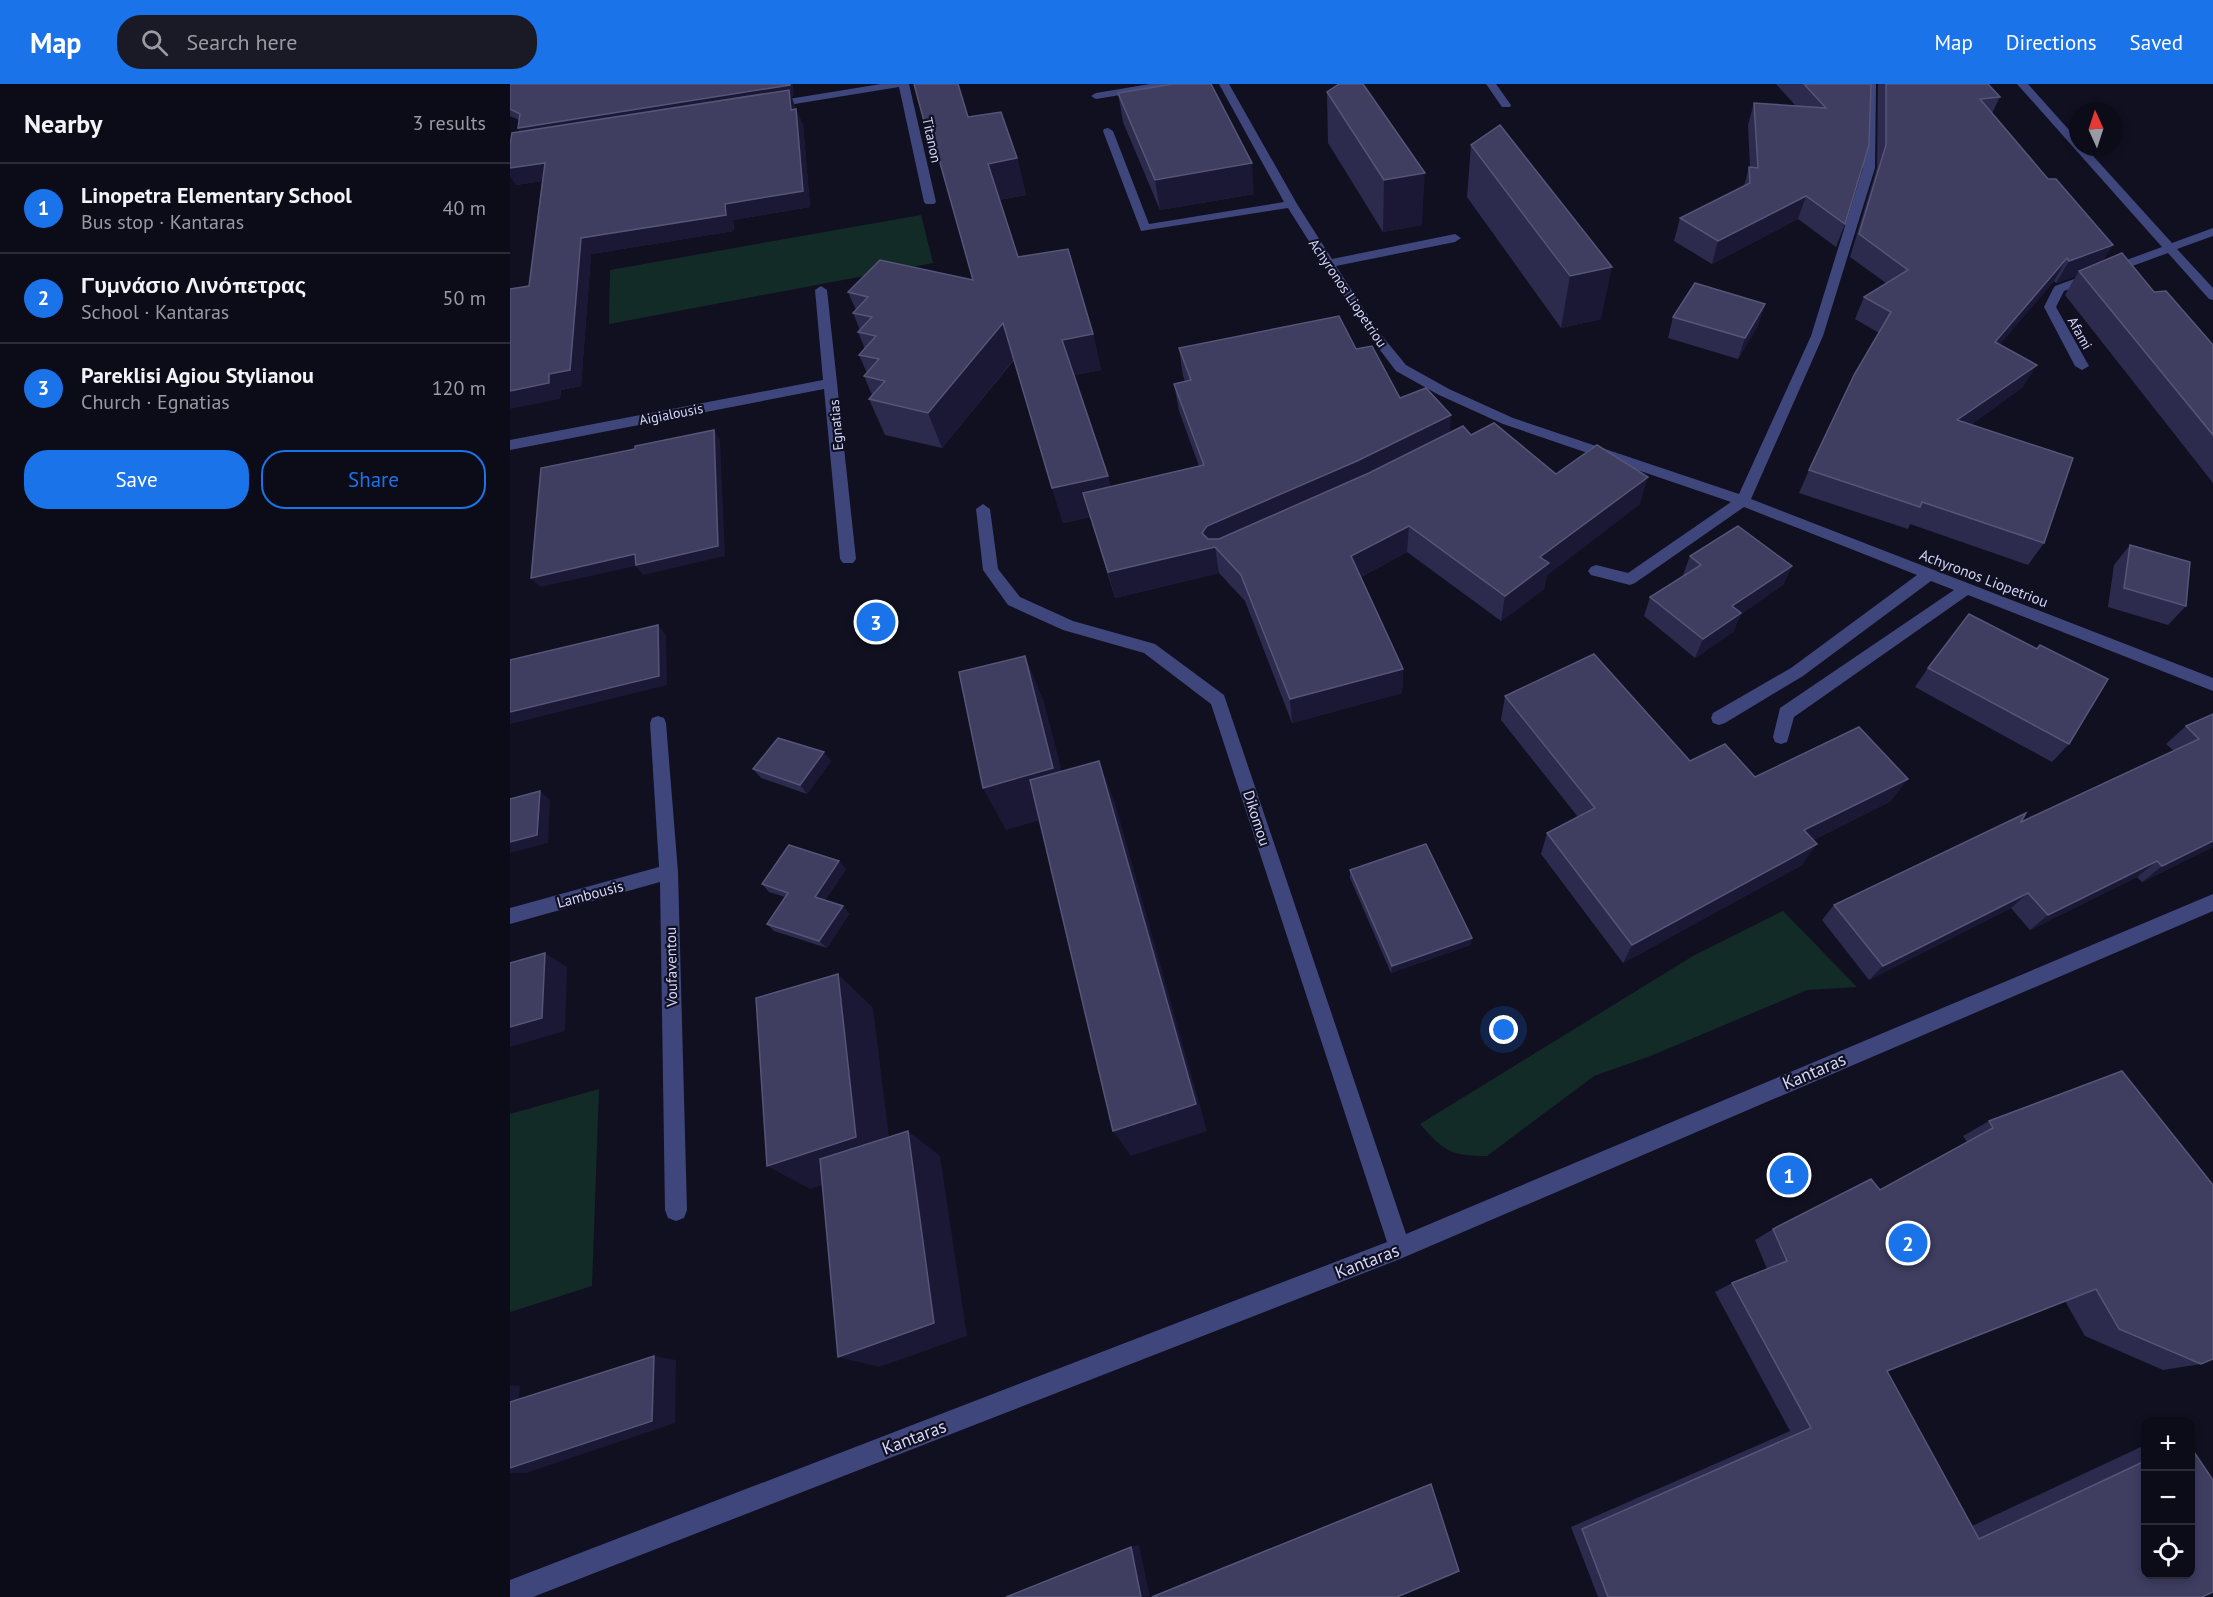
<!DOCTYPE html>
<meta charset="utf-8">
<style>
:root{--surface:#0c0c19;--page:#1a1a26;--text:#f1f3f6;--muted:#9a9ba2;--line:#2c2c38;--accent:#1a73e8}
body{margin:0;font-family:"PT Sans",sans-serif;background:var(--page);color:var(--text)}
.controls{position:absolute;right:18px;bottom:18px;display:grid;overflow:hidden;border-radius:12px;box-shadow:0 3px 9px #0003}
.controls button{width:54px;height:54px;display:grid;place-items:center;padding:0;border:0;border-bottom:2px solid var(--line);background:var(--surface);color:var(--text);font:30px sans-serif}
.compass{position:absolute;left:1559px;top:18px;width:54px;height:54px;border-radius:50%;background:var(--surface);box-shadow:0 3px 9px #0003;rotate:357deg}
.you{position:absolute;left:994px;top:946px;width:21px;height:21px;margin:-15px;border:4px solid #fff;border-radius:50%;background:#1a73e8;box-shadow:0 0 0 9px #1a73e833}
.badge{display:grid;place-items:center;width:39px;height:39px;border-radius:50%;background:var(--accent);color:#fff;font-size:20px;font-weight:700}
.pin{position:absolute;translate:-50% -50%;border:3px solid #fff;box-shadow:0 2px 6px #0006}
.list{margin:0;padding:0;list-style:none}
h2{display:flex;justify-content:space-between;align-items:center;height:78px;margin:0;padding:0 24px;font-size:26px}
h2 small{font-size:20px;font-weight:400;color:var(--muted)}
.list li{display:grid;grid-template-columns:39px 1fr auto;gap:18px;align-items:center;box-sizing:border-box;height:90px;padding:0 24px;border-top:2px solid var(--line)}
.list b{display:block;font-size:22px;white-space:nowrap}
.list p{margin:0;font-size:20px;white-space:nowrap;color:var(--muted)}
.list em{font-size:20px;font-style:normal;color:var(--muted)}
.actions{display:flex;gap:12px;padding:18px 24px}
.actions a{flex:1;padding:14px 0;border:2px solid var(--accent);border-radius:24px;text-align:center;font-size:21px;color:var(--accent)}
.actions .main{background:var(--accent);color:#fff}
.icon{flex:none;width:33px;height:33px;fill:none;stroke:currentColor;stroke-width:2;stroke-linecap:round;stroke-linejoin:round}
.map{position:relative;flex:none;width:1703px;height:1513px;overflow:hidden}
header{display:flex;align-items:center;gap:36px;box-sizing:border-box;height:84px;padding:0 30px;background:var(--accent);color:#fff}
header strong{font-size:28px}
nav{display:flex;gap:33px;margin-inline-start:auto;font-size:21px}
.search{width:420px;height:54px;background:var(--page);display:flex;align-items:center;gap:15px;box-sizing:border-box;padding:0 21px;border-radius:24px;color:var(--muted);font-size:22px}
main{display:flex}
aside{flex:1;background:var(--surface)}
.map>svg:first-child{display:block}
</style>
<header>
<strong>Map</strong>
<div class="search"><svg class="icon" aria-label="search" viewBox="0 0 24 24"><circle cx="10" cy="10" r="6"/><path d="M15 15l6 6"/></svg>Search here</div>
<nav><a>Map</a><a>Directions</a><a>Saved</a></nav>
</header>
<main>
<aside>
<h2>Nearby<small>3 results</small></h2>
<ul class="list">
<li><span class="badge">1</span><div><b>Linopetra Elementary School</b><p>Bus stop · Kantaras</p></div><em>40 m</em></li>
<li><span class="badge">2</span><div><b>Γυμνάσιο Λινόπετρας</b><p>School · Kantaras</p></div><em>50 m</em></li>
<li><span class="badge">3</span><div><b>Pareklisi Agiou Stylianou</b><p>Church · Egnatias</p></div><em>120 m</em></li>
</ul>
<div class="actions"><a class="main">Save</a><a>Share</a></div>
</aside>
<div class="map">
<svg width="1703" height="1513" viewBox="0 0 1703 1513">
<rect width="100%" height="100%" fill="#101021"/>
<g fill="#132b27">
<path d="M 411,131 L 423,179 L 99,240 L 100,186 Z"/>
<path d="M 1273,827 L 1347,903 L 1297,906 L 1143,971 L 1084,992 L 977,1072 C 940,1072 934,1067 910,1040 L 1183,872 Z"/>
<path d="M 89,1005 L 82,1202 L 0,1228 L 0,1030 Z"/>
</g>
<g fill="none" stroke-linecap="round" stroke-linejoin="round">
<g fill="#3f467c" fill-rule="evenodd">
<path d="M 371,0 L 399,0 L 426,118 L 424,120 L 416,120 L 414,118 L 389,3 L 260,24 L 255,21 L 260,18 Z"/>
<path d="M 640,0 L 664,0 L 659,3 L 586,15 L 581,12 L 586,9 Z"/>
<path d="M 709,0 L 719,0 L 787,120 L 822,175 L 945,150 L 951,154 L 945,158 L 826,182 L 868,247 L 896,281 L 939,305 L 1003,334 L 1229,410 L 1301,252 L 1353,84 L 1356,0 L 1366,0 L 1365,84 L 1313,252 L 1241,415 L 1703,594 L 1703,607 L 1458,511 L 1284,633 L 1277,658 L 1271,660 L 1265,658 L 1263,653 L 1270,624 L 1444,506 L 1421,497 L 1293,592 L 1215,639 L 1209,641 L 1203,639 L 1201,634 L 1203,629 L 1281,584 L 1407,491 L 1234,423 L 1125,499 L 1120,501 L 1081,491 L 1078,487 L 1081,483 L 1086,481 L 1118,489 L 1221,418 L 993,340 L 929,311 L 886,287 L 857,249 L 778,124 L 631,147 L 593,47 L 594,45 L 598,44 L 603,47 L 639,140 L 774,118 Z"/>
<path d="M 976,0 L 986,0 L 1001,21 L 1000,23 L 992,23 Z"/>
<path d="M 1507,0 L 1518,0 L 1568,56 L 1568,63 L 1575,63 L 1662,159 L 1703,144 L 1703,152 L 1667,165 L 1703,204 L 1703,216 L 1699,215 L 1658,169 L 1554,207 L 1546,223 L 1579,282 L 1572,286 L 1565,282 L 1534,223 L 1543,205 L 1545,202 L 1652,163 Z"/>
<path d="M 311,202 L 317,206 L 346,475 L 343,479 L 333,479 L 330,475 L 314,305 L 0,366 L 0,356 L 313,296 L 305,206 Z"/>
<path d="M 473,420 L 480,425 L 488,485 L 510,513 L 563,537 L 645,560 L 714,611 L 896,1150 L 1703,810 L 1703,827 L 890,1175 L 23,1513 L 0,1513 L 0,1496 L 877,1158 L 701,620 L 634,569 L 553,546 L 498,521 L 473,486 L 466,425 Z"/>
<path d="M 148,632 L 154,634 L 156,639 L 168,788 L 177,1126 L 174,1134 L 166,1137 L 158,1134 L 155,1126 L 150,798 L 0,840 L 0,824 L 149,783 L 140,639 L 142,634 Z"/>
</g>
</g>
<g fill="#2d2b4d">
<path d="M 0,0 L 284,11 L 281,12 L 285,22 L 286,26 L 293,41 L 300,123 L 223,136 L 224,147 L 81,170 L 71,302 L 51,306 L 50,315 L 19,202 L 32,97 L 6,101 L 10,48 L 8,44 L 9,36 L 0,32 Z"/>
<path d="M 1266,0 L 1361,0 L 1335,140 L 1326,163 L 1288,135 L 1202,180 L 1164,157 L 1170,134 L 1234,102 L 1239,83 L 1240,83 L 1238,41 L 1244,19 L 1286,22 Z"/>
<path d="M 1368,0 L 1478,0 L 1490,13 L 1482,29 L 1593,177 L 1644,208 L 1703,261 L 1703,399 L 1555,211 L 1566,192 L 1546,199 L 1544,197 L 1490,260 L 1513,303 L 1460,341 L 1534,459 L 1518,481 L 1400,440 L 1398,445 L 1289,409 L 1299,386 L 1369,249 L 1345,235 L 1354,213 L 1376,199 L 1340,173 L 1367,84 Z"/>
<path d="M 817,8 L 912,141 L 873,148 L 818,59 Z"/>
<path d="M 608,9 L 744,110 L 650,126 L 613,38 Z"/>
<path d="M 458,33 L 507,74 L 516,111 L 489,116 L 508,173 L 583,250 L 591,286 L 564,291 L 598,392 L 600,403 L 689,382 L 669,327 L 664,300 L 675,297 L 673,292 L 669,264 L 846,265 L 890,314 L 940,349 L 961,351 L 1046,390 L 1130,420 L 1037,491 L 1034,505 L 991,537 L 897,468 L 851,493 L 893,585 L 892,609 L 782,639 L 735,517 L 709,489 L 605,514 L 580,433 L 553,439 L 504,276 L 432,364 L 375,351 L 359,315 L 362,311 L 354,292 L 357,289 L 349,271 L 355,265 L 348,248 L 350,246 L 343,229 L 346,226 L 338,208 L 463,196 L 428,73 L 426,73 L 414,37 Z"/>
<path d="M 961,61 L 1091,235 L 1051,244 L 957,113 Z"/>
<path d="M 1255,220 L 1248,241 L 1228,275 L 1158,254 L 1163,233 Z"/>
<path d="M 1620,461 L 1676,522 L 1658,541 L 1598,523 L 1604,481 Z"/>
<path d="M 1180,472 L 1282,482 L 1273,501 L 1231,530 L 1223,548 L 1185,574 L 1134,532 L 1140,513 L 1174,492 L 1173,491 Z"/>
<path d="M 1527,565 L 1559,660 L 1542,678 L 1405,603 L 1418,584 Z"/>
<path d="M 995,612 L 1180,677 L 1245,693 L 1381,717 L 1303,756 L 1292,781 L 1113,879 L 1031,770 L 1037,749 L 1068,733 L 991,636 Z"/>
<path d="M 1703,630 L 1703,763 L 1632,798 L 1627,793 L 1520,846 L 1501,824 L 1359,896 L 1312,836 L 1324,821 L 1511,738 L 1664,667 L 1656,660 L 1676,642 Z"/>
<path d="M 321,677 L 297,710 L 251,694 L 243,685 Z"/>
<path d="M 336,785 L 315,816 L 333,822 L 339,830 L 317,864 L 264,847 L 257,840 L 275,813 L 259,808 L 252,800 Z"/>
<path d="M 840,786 L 962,854 L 960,861 L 881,889 L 840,794 Z"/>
<path d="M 1479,1037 L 1691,1280 L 1653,1286 L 1575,1252 L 1555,1217 L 1377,1287 L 1462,1442 L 1635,1361 L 1635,1491 L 1692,1513 L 1088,1513 L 1061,1443 L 1280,1347 L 1205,1208 L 1222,1199 L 1257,1185 L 1245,1156 L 1263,1145 L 1370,1106 L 1457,1058 L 1453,1052 Z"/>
<path d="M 919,1400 L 921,1400 L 887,1513 L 640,1513 Z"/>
</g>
<g fill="#1a1834">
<path d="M 280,0 L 283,0 L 284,11 L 281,12 L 285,22 L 287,42 L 14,54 L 8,44 Z"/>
<path d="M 286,25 L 293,41 L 300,123 L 223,136 L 224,147 L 81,170 L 71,302 L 51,306 L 50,315 L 0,325 L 0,307 L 71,154 L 215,120 Z"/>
<path d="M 418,36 L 429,72 L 426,73 L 414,37 Z"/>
<path d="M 507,74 L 516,111 L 488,116 L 478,80 Z"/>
<path d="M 35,79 L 45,95 L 6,101 L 0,92 L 0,84 Z"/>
<path d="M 742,79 L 744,110 L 650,126 L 645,96 Z"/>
<path d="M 915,89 L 912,141 L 873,148 L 874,96 Z"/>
<path d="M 1296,112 L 1288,135 L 1202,180 L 1208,157 Z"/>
<path d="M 1603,161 L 1589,183 L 1569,187 L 1566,192 L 1546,199 L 1559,177 Z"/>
<path d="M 1557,174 L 1544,197 L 1473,281 L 1485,258 Z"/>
<path d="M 1102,183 L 1091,235 L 1051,244 L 1060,192 Z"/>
<path d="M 1255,220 L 1248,241 L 1228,275 L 1235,254 Z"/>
<path d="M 493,239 L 504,275 L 432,364 L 418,329 Z"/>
<path d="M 583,250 L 591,286 L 561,292 L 552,256 Z"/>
<path d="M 1527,281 L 1513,303 L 1434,359 L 1447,336 Z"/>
<path d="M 941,331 L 939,358 L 705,463 L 709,489 L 605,514 L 598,488 L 692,449 L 697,442 Z"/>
<path d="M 204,346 L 210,356 L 215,472 L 133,491 L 126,482 L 30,503 L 21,494 Z"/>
<path d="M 598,392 L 606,427 L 573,409 L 580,433 L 553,439 L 542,404 Z"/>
<path d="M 1138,393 L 1130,420 L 1037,491 L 1034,505 L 991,537 L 995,512 L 1030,473 Z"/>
<path d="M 899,442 L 897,468 L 841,498 L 841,472 Z"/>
<path d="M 1282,482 L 1273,501 L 1231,530 L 1223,548 L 1185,574 L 1193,555 L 1222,522 Z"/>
<path d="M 148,541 L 156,551 L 157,601 L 0,640 L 0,628 Z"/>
<path d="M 515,572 L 534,618 L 562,727 L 496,746 L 473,704 Z"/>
<path d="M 893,585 L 892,609 L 782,639 L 780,615 Z"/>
<path d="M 314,668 L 321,677 L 297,710 L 290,701 Z"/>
<path d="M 589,677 L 605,719 L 697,1047 L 621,1072 L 603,1047 Z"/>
<path d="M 1398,695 L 1381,717 L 1280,767 L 1294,746 Z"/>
<path d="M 30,707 L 40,716 L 38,759 L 0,769 L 0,758 Z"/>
<path d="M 1703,757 L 1703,763 L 1632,798 L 1652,782 Z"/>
<path d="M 1307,760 L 1292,781 L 1113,879 L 1122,861 Z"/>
<path d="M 329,777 L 336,785 L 312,820 L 305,813 Z"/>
<path d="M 1647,777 L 1627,793 L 1520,846 L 1538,831 Z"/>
<path d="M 1518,809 L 1501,824 L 1359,896 L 1373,882 Z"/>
<path d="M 333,822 L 339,830 L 317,864 L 309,857 Z"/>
<path d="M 962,854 L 960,861 L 881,889 L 882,882 Z"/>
<path d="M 35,869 L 57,883 L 55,947 L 0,963 L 0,943 Z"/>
<path d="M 328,890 L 363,924 L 382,1078 L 300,1105 L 257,1082 Z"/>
<path d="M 398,1047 L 430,1072 L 457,1252 L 369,1283 L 328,1273 Z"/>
<path d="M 144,1272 L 166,1276 L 165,1339 L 16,1389 L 0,1389 L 0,1381 Z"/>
<path d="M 0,1301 L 10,1302 L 8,1327 L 0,1327 Z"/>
<path d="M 629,1461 L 640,1513 L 631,1513 L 621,1463 Z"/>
</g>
<g fill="#3f3d60" stroke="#565578" stroke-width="1.5">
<path d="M 0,0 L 280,0 L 280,1 L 8,44 L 10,30 L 0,25 Z"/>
<path d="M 404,0 L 448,0 L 458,33 L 491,28 L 507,74 L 478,80 L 508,173 L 558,165 L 583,250 L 552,256 L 598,392 L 542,404 L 493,239 L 418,329 L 359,315 L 375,297 L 354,292 L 369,275 L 349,271 L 366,252 L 348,248 L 362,233 L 343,229 L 358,213 L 338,208 L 370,176 L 463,196 L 418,36 L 414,37 Z"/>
<path d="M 663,0 L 701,0 L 742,79 L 645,96 L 608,9 Z"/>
<path d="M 829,0 L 853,0 L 915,89 L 874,96 L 817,8 Z"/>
<path d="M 1294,0 L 1361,0 L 1359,61 L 1335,140 L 1296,112 L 1208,157 L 1170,134 L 1240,99 L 1239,83 L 1248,84 L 1244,19 L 1316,24 Z"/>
<path d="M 1376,0 L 1478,0 L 1490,13 L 1470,15 L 1538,95 L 1546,95 L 1603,161 L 1559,177 L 1557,174 L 1485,258 L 1527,281 L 1447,336 L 1563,374 L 1534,459 L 1412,418 L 1410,423 L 1299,386 L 1344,291 L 1381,228 L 1354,213 L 1398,186 L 1349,150 L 1376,61 Z"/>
<path d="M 279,6 L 281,26 L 286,25 L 293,107 L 215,120 L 216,131 L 71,154 L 60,286 L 39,290 L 39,299 L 0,307 L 0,205 L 19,202 L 35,79 L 0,84 L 0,61 L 2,49 Z"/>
<path d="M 990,41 L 1102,183 L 1060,192 L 961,61 Z"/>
<path d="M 1612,169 L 1644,208 L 1656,207 L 1703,261 L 1703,351 L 1569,187 Z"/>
<path d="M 1185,199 L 1255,220 L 1235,254 L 1163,233 Z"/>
<path d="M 829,232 L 846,265 L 862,262 L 890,314 L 916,304 L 941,331 L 847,377 L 697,442 L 692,449 L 698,455 L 709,455 L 859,389 L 953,342 L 961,351 L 984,339 L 1046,390 L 1087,361 L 1138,393 L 1030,473 L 1039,479 L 995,512 L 899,442 L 841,472 L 893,585 L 780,615 L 731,491 L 705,463 L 598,488 L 573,409 L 694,381 L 664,300 L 681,296 L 669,264 Z"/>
<path d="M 204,346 L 208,462 L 126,481 L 125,470 L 21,494 L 31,384 L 125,365 L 125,362 Z"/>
<path d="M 1228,442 L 1282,482 L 1222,522 L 1231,529 L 1193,555 L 1140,513 L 1191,481 L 1180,472 Z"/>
<path d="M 1620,461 L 1680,478 L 1676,522 L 1614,504 Z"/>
<path d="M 1459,530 L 1527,565 L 1530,561 L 1598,595 L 1559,660 L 1418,584 Z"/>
<path d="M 148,541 L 149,592 L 0,628 L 0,576 Z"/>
<path d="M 1084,570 L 1180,677 L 1215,660 L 1245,693 L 1349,643 L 1398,695 L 1294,746 L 1307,760 L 1122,861 L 1037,749 L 1085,724 L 995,612 Z"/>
<path d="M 515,572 L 543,684 L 473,704 L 449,588 Z"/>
<path d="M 1703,630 L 1703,757 L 1652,782 L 1647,777 L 1538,831 L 1518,809 L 1373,882 L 1324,821 L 1516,729 L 1511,738 L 1689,655 L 1676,642 Z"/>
<path d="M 268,654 L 314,668 L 290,701 L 243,685 Z"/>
<path d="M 589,677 L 686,1020 L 603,1047 L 520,696 Z"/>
<path d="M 30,707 L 27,751 L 0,758 L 0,715 Z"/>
<path d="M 916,760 L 962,854 L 882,882 L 840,786 Z"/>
<path d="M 279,761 L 329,777 L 305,813 L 333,822 L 309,857 L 257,840 L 278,809 L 252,800 Z"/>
<path d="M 35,869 L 32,934 L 0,943 L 0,879 Z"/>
<path d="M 328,890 L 346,1053 L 257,1082 L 246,914 Z"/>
<path d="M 1612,987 L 1703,1101 L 1703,1275 L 1691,1280 L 1609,1245 L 1586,1205 L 1377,1287 L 1469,1455 L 1635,1377 L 1635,1491 L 1680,1491 L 1680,1362 L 1703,1396 L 1703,1508 L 1692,1513 L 1098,1513 L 1072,1445 L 1301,1344 L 1222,1199 L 1277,1177 L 1263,1145 L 1361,1095 L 1370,1106 L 1483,1044 L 1479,1037 Z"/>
<path d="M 398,1047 L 424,1239 L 328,1273 L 310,1075 Z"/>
<path d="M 144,1272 L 142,1337 L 0,1384 L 0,1318 Z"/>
<path d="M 921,1400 L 949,1487 L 887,1513 L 642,1513 Z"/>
<path d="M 621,1463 L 631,1513 L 496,1513 Z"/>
</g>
<g text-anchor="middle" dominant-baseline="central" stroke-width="4.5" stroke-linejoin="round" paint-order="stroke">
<g font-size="14" fill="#d4d5fb" stroke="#101021">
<text transform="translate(422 56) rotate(78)">Titanon</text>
<text transform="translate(838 209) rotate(56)">Achyronos Liopetriou</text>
<text transform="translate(1570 249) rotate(61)">Afami</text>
<text transform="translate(161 330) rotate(-11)">Aigialousis</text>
<text transform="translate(326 341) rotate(-95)">Egnatias</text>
</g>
<g font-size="15" fill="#d4d5fb" stroke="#101021">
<text transform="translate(1474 494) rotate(21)">Achyronos Liopetriou</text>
<text transform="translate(747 734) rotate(72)">Dikomou</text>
<text transform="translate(80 810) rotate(-15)">Lambousis</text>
<text transform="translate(161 883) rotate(-91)">Voufaventou</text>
</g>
<g font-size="18" fill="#d4d5fb" stroke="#101021">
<text transform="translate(1304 987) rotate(-23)">Kantaras</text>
<text transform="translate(857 1177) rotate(-21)">Kantaras</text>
<text transform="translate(404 1353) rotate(-21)">Kantaras</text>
</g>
</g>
</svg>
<div class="controls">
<button>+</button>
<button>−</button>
<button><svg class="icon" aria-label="locate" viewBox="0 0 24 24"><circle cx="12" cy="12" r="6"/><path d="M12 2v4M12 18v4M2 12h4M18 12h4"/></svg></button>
</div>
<svg class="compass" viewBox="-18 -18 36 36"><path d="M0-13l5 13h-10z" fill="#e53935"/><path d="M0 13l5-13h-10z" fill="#9a9ba2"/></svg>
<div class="you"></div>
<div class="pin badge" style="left:1279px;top:1091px">1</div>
<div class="pin badge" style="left:1398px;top:1159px">2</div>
<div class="pin badge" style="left:366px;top:538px">3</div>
</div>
</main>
